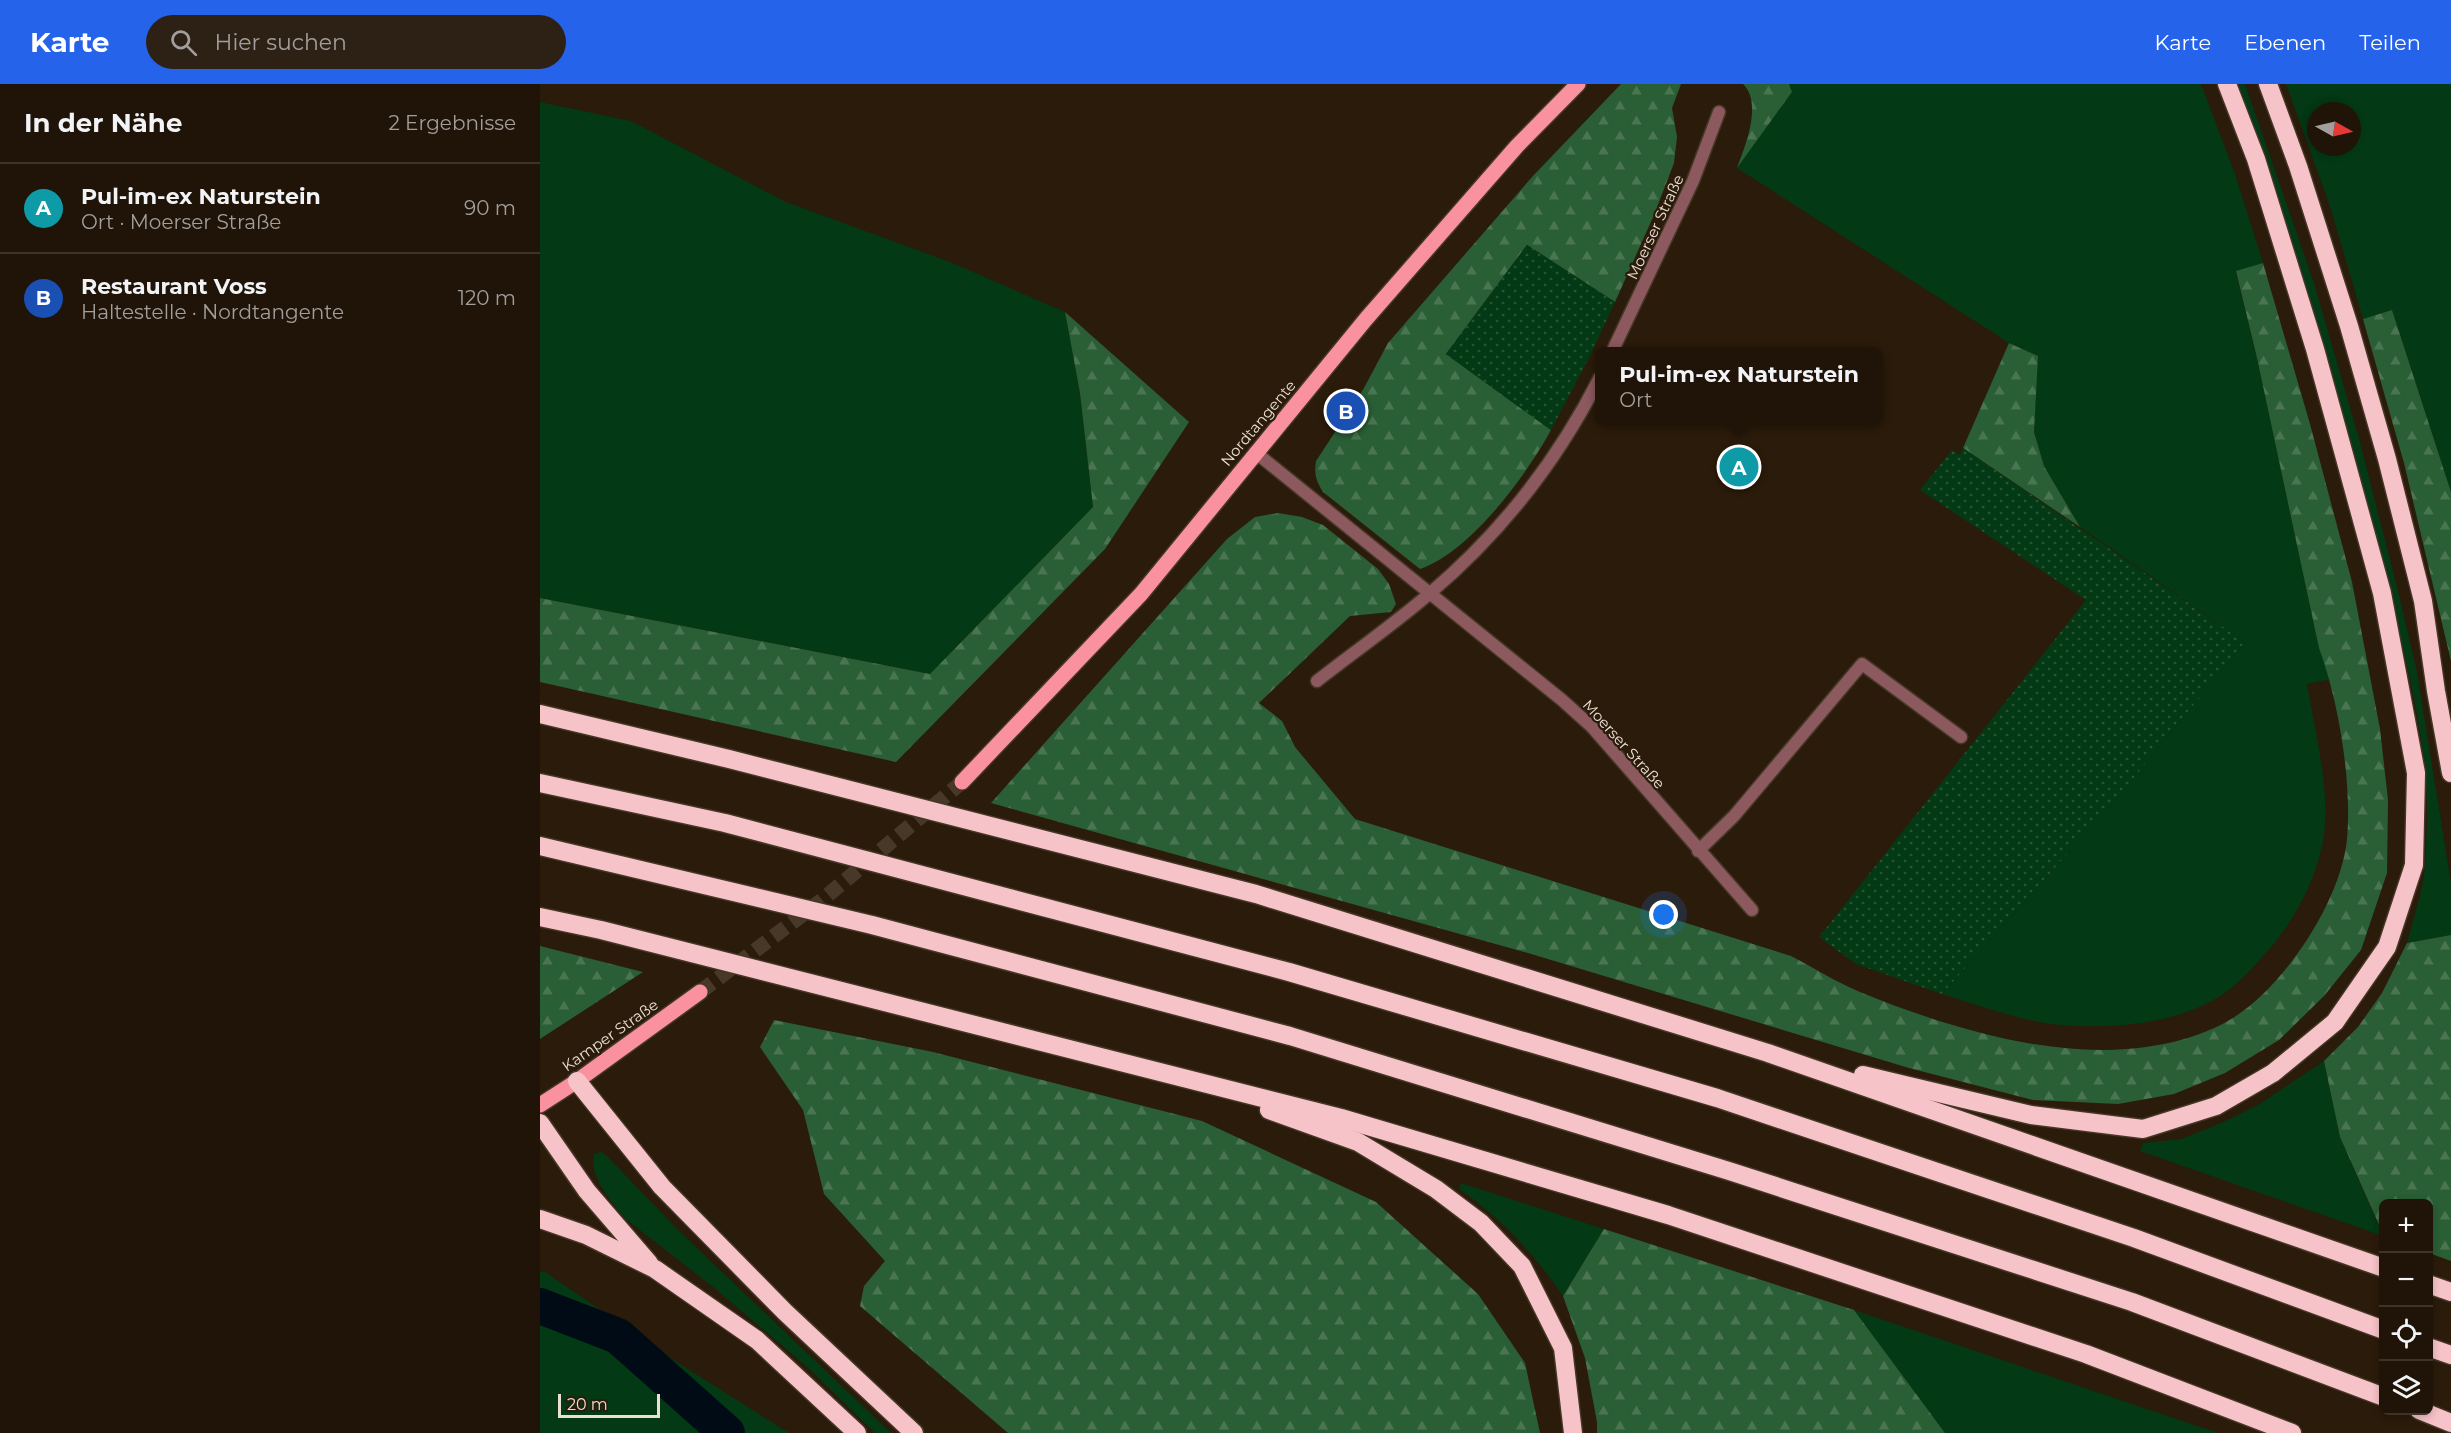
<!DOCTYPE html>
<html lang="de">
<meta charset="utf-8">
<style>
:root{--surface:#201408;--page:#2d2116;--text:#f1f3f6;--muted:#a29e9c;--line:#3d3329;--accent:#2563eb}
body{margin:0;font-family:Montserrat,sans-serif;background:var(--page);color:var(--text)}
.controls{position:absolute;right:18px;bottom:18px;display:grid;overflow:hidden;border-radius:9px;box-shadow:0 3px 9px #0003}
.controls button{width:54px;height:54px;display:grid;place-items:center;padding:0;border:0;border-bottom:2px solid var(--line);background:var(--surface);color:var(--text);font:30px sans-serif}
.compass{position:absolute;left:1767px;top:18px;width:54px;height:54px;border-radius:50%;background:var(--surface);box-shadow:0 3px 9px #0003;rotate:98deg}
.scale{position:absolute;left:18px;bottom:15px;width:102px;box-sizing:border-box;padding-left:6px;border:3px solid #ebdfd5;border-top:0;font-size:16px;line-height:21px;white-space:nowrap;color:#ebdfd5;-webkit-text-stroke:4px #2b1b0a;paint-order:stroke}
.you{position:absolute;left:1124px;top:831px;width:21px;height:21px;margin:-15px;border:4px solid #fff;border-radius:50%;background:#1a73e8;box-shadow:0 0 0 9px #1a73e833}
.badge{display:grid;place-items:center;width:39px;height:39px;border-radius:50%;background:var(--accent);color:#fff;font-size:20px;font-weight:700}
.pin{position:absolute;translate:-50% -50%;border:3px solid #fff;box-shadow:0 2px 6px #0006}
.popup{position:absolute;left:1055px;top:263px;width:288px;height:78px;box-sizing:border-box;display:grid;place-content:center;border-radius:9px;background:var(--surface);filter:drop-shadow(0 2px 4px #0005);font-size:20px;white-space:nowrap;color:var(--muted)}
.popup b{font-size:22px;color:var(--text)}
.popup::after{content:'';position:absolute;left:50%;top:100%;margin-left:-12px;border:12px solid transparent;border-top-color:var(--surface)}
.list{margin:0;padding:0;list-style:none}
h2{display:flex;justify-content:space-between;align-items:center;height:78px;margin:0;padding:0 24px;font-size:26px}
h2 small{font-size:20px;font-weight:400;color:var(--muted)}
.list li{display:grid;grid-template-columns:39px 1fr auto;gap:18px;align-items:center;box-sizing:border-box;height:90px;padding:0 24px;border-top:2px solid var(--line)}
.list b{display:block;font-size:22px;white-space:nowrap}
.list p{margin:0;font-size:20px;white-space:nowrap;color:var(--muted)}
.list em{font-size:20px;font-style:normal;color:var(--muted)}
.icon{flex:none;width:33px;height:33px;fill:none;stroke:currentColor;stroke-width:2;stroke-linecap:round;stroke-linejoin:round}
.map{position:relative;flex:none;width:1911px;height:1349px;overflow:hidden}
header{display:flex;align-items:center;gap:36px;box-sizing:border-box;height:84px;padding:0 30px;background:var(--accent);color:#fff}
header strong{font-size:28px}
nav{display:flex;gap:33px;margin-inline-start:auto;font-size:21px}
.search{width:420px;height:54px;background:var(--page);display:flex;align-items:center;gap:15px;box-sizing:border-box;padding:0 21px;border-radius:33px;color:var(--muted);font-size:22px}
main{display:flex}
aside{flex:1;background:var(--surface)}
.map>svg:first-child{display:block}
</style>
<header>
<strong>Karte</strong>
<div class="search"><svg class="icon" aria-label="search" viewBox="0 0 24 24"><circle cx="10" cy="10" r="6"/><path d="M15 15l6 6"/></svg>Hier suchen</div>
<nav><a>Karte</a><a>Ebenen</a><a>Teilen</a></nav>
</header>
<main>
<aside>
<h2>In der Nähe<small>2 Ergebnisse</small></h2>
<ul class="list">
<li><span class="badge" style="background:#0f9aa8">A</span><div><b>Pul-im-ex Naturstein</b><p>Ort · Moerser Straße</p></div><em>90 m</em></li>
<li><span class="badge" style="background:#1a4fb4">B</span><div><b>Restaurant Voss</b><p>Haltestelle · Nordtangente</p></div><em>120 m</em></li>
</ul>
</aside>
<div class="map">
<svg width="1911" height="1349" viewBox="0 0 1911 1349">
<defs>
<pattern id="forest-firs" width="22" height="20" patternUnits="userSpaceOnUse" patternTransform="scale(1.5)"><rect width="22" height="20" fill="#2a5e35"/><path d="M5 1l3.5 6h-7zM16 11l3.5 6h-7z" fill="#497551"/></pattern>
<pattern id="garden-dots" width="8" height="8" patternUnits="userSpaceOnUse" patternTransform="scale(1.5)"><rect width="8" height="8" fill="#033914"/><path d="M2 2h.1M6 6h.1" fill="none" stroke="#285535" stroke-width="1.8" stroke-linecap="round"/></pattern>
</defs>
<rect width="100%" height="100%" fill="#2b1b0a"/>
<g fill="#033914" fill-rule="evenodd">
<path d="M 1249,0 L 1661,0 L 1695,90 L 1723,179 L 1696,188 L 1717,274 L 1779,563 L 1791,595 L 1767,600 C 1775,648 1793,714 1782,762 C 1773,803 1751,842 1723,872 C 1711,886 1698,900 1683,910 C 1638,941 1566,946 1512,940 C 1474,935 1438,921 1402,910 L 1578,713 L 1705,558 L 1540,443 L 1504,382 L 1494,348 L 1497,272 L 1469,259 L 1197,84 L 1252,8 Z"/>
<path d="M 1694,0 L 1705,0 L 1775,202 L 1820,358 L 1859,511 L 1877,588 L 1911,799 L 1911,851 L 1867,859 C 1872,839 1879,818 1883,797 C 1886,779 1886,758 1887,739 C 1889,656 1862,560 1842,480 C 1801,317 1754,157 1694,0 Z"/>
<path d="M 1746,0 L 1911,0 L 1911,408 L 1852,226 L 1823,235 L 1790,122 ZM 1776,27 L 1812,27 L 1812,63 L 1776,63 Z"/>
<path d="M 0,18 L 91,37 L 246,118 L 410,178 L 525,228 L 540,309 L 553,423 L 390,590 L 0,514 Z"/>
<path d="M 1784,977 L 1800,1053 L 1843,1152 L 1600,1067 L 1603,1059 L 1641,1055 L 1681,1039 L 1718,1021 Z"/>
<path d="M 61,1068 L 66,1071 L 137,1145 L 351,1349 L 335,1349 L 266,1282 L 173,1203 L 87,1136 C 73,1122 48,1091 54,1070 Z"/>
<path d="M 921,1099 L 1064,1145 L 1023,1212 C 994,1170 961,1134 919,1105 Z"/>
<path d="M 0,1188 L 5,1188 L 129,1273 L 249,1349 L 0,1349 Z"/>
<path d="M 1314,1226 L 1678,1349 L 1405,1349 Z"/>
</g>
<g fill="url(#forest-firs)">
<path d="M 1081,0 L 1141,0 L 1132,24 L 1137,53 L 1134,79 L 1114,131 L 1075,218 L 987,161 L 906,270 L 1011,346 C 986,392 930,468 880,485 L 783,408 C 776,397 774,390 776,377 L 824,304 L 848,259 L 992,93 Z"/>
<path d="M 1203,0 L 1249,0 L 1252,8 L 1197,84 C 1205,63 1223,19 1203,0 Z"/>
<path d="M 1723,179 L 1770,340 L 1812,498 L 1840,645 L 1848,716 L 1847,789 L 1821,866 L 1784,912 L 1739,956 L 1685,989 L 1634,1010 L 1578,1020 L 1493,1016 L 1369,984 L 988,869 L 451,719 L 687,455 L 715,433 L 738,429 L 762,433 L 783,441 L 838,485 L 849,500 L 856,520 L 851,528 L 810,532 L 719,619 L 742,637 L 755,663 L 815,735 L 1251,872 C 1274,884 1296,898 1320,908 C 1393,938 1482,966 1561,966 C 1606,966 1658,957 1696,932 C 1747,898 1801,816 1807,755 C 1812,698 1799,618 1779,564 L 1717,274 L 1696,187 Z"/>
<path d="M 1852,226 L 1911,408 L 1911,577 L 1864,379 L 1823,235 Z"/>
<path d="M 525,228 L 649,338 L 565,465 L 356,678 L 0,598 L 0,514 L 390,590 L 553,423 L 540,309 Z"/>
<path d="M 1469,259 L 1498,272 L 1494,348 L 1504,382 L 1540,443 L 1423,364 Z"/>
<path d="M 1911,851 L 1911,1177 L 1889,1169 L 1888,1120 L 1844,1120 L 1843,1150 L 1800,1053 L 1784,977 L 1818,943 L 1842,909 L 1867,859 Z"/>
<path d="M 0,862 L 103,888 L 0,955 Z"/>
<path d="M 234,936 L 393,968 L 662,1037 L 836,1118 L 938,1210 L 985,1279 L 1000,1349 L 468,1349 L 320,1222 L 324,1202 L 345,1177 L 284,1110 L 263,1026 L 220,963 Z"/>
<path d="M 1064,1145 L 1314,1226 L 1405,1349 L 1057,1349 L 1057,1338 L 1045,1274 L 1023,1212 Z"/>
</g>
<g fill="url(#garden-dots)">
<path d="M 987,161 L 1075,218 L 1050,272 L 1011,346 L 906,270 Z"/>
<path d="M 1423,364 L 1705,558 L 1578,713 L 1402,910 L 1316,880 L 1279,853 L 1546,516 L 1380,406 L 1412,366 L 1420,371 Z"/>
</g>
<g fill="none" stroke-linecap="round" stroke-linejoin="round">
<path stroke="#000b16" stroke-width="36" d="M 0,1222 L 78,1252 L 187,1349"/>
<path stroke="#483828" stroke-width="15" stroke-dasharray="15 8" stroke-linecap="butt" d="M 160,908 L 282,816 L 422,698"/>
<defs>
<path id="lane" d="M 1158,767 L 1194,732 L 1322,580 L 1421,653"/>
<g id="street">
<path d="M 1072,268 L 1153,97 L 1179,28"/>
<path d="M 715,368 L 1022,616 L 1052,643 L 1212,826"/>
<path d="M 777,597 C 814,568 853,541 889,510 C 960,450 1018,376 1060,293"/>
</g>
<g id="primary">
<path d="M 422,698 L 601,510 L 826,235 L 977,62 L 1038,0"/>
<path d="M 0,1021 L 37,997 L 160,908"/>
</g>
<g id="highway">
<path d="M 1728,0 L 1758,82 L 1809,242 L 1847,375 L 1883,517 L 1896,607 L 1911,689"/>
<path d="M 0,630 L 189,675 L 716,810 L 1228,969 L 1844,1184"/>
<path d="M 0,699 L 185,739 L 749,888 L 1177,1014 L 1594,1154 L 1844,1246"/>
<path d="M 0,762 L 332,841 L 750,952 L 1189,1087 L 1592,1218 L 1844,1313"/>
<path d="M 0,833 L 61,846 L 801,1034 L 1128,1131 L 1546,1270 L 1752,1349"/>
<path d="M 1323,991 L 1491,1031 L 1603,1045 L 1676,1022 L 1733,989 L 1795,938 L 1847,863 L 1874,781 L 1876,689 L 1842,509 L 1775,265 L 1716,75 L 1687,0"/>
<path d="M 37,997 L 122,1103 L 245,1228 L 374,1349"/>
<path d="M 729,1026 L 818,1058 L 896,1105 L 941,1139 L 982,1182 L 1023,1264 L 1033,1349"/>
<path d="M 0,1039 L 47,1107 L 109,1179"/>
<path d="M 0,1135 L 46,1151 L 115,1185 L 217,1256 L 317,1349"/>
<path d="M 1888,1200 L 1911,1208"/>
<path d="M 1888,1263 L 1911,1271"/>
<path d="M 1879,1326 L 1911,1339"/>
</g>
</defs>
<use href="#lane" stroke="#463626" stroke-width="15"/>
<use href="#street" stroke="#463626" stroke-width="15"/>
<use href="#primary" stroke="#463626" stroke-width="18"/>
<use href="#highway" stroke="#463626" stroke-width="21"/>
<use href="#lane" stroke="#8b595e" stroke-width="12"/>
<use href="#street" stroke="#8b595e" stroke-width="12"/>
<use href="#primary" stroke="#f9929e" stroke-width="15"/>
<use href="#highway" stroke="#f6c3c8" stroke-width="18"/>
</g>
<g text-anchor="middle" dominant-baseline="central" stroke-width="4.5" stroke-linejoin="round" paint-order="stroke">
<g font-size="15" fill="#ebdfd5" stroke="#2b1b0a">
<text transform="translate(1115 143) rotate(-65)">Moerser Straße</text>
<text transform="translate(718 339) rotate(-50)">Nordtangente</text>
<text transform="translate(1084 660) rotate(48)">Moerser Straße</text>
<text transform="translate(70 951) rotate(-35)">Kamper Straße</text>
</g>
</g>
</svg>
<div class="controls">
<button>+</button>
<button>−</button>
<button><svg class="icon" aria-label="locate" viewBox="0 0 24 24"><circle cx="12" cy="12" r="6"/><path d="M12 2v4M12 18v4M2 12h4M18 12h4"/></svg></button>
<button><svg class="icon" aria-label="layers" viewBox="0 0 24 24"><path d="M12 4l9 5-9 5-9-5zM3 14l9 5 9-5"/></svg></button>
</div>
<svg class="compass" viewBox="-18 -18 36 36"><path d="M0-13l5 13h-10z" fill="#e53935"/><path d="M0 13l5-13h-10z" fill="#a29e9c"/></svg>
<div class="scale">20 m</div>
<div class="you"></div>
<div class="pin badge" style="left:1199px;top:383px;background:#0f9aa8">A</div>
<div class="popup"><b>Pul-im-ex Naturstein</b>Ort</div>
<div class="pin badge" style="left:806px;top:327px;background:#1a4fb4">B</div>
</div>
</main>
